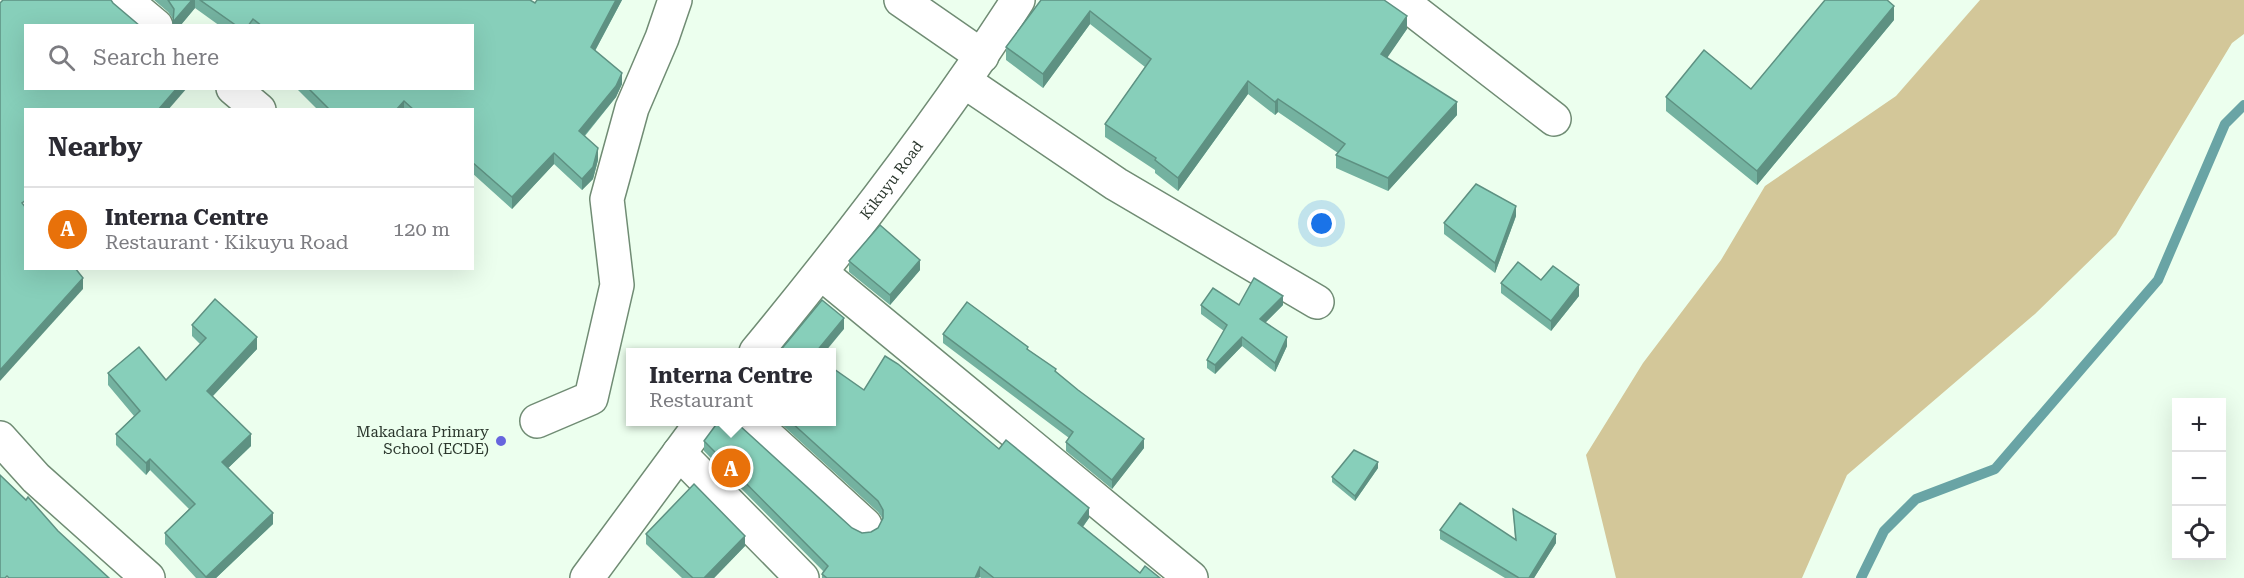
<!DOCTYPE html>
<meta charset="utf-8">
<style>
:root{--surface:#fff;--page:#f7f7f7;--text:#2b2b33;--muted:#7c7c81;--line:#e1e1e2;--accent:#111827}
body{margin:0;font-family:"Roboto Serif",serif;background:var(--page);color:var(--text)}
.controls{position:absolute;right:18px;bottom:18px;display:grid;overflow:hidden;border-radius:0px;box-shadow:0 6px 24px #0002}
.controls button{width:54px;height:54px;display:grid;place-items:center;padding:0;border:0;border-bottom:2px solid var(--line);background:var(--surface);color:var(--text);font:30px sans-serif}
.you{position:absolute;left:1322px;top:224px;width:21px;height:21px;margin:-15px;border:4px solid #fff;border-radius:50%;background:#1a73e8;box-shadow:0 0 0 9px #1a73e833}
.badge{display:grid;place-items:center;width:39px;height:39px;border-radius:50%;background:var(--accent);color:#fff;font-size:20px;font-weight:700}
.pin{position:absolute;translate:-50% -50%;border:3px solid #fff;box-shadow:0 2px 6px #0006}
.popup{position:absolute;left:626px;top:348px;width:210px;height:78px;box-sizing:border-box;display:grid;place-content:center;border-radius:0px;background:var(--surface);filter:drop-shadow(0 2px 4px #0005);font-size:20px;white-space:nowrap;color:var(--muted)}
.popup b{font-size:22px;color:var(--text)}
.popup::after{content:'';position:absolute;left:50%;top:100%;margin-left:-12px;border:12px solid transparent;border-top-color:var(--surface)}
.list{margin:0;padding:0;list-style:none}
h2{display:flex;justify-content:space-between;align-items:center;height:78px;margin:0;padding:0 24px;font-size:26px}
h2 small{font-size:20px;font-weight:400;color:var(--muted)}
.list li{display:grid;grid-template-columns:39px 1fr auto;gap:18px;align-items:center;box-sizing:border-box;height:84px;padding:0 24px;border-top:2px solid var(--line)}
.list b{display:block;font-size:22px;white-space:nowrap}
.list p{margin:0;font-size:20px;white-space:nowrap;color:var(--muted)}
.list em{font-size:20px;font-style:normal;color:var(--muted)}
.icon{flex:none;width:33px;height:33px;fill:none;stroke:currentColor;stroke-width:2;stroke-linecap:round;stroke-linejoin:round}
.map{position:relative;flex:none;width:2244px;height:578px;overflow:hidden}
.search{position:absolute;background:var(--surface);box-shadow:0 6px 24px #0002;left:24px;top:24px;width:450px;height:66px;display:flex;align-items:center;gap:15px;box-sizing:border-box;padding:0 21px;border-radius:0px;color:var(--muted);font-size:22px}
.panel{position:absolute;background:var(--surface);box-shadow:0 6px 24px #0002;left:24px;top:108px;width:450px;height:162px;border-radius:0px}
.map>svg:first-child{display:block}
</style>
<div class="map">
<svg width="2244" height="578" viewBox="0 0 2244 578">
<rect width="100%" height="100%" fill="#ecffee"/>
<path fill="#d3c799" d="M 1980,0 L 2244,0 L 2244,34 L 2232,43 L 2116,235 L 2035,314 L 1847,475 L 1802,578 L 1616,578 L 1586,455 L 1643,363 L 1721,260 L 1765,186 L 1896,96 Z"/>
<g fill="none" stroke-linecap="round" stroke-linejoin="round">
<path stroke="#69a4a5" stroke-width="10" d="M 1861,578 L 1884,531 L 1916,499 L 1995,469 L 2158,280 L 2225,124 L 2244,105"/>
<defs>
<g id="minor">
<path d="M 125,0 L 156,26"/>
<path d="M 901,0 L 982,56"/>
<path d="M 1400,0 L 1554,119"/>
<path d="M 964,81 L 1116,184 L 1317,302"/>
<path d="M 233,88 L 259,110"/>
<path d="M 821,273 L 1191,578"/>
<path d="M 537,421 L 591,398 L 617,285 L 607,199 L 632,108 L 662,38 L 675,0"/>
<path d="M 752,422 L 865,525"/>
<path d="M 0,438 L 36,478 L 148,578"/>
<path d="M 679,453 L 802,578"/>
</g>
<g id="major">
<path id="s1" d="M 756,352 C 849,239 939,123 1018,0"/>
<path d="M 587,578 L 702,422"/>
</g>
</defs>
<use href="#minor" stroke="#708c74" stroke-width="36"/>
<use href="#major" stroke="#708c74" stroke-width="36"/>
<use href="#minor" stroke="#fff" stroke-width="33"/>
<use href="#major" stroke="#fff" stroke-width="33"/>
</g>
<g fill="#74b2a0">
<path d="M 154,0 L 530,0 L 535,3 L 622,0 L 595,51 L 622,84 L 616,97 L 585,136 L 598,160 L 593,179 L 582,190 L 554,164 L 512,209 L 472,173 L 472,110 L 318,110 L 296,88 L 472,88 L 472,26 L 220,26 L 195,8 L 180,26 L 173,26 L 173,19 L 168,12 Z"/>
<path d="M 1041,0 L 1407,29 L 1387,57 L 1457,115 L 1388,191 L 1336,168 L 1336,155 L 1338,153 L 1278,112 L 1275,115 L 1248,94 L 1178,191 L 1155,173 L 1155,170 L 1105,137 L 1105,124 L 1145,67 L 1090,24 L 1043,88 L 1006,60 L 1006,47 Z"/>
<path d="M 1894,20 L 1757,185 L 1666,111 L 1666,97 L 1751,89 Z"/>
<path d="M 1516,216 L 1495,273 L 1444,234 L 1444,223 Z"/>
<path d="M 849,261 L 920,270 L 890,305 L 849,272 Z"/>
<path d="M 1541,280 L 1579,296 L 1551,331 L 1501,293 L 1501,283 Z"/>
<path d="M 1201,305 L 1283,305 L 1265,323 L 1287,346 L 1275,372 L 1242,346 L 1215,374 L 1207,368 L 1207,360 L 1224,331 L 1201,314 Z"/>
<path d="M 192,325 L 257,349 L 213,396 L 251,446 L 228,468 L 273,524 L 216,578 L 196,578 L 165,544 L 165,533 L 189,509 L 150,470 L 146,475 L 116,445 L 116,434 L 134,416 L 108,385 L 108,373 L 166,380 L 200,344 L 192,336 Z"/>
<path d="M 943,334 L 1028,350 L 1056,372 L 1144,448 L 1112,489 L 1066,451 L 1066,442 L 1069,438 L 943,343 Z"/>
<path d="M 864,390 L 999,449 L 1089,518 L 1083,527 L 1140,573 L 1160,578 L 981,578 L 980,577 L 979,578 L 822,578 L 822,574 L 823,571 L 704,451 L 704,441 L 739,425 L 852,528 L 862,533 L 871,532 L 878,528 L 883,519 L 878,512 L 779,422 L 831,422 Z"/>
<path d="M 1378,468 L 1355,501 L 1332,482 L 1332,477 Z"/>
<path d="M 1513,509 L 1556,543 L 1534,578 L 1505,578 L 1440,539 L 1440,530 L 1515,539 Z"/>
<path d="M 646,534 L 745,546 L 714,578 L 682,578 L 646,544 Z"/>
</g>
<g fill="#5e9182">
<path d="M 192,0 L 195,0 L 195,8 L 180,26 L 173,26 L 173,22 Z"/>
<path d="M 616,0 L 622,0 L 591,58 L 591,47 Z"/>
<path d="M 1894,6 L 1894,20 L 1757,185 L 1757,171 Z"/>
<path d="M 1090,11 L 1090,24 L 1043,88 L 1043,74 Z"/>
<path d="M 1407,16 L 1407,29 L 1381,67 L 1381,54 Z"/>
<path d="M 622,73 L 622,84 L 616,97 L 579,142 L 579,131 Z"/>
<path d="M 1248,81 L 1248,94 L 1178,191 L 1178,178 Z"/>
<path d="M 177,88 L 187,88 L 168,110 L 158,110 Z"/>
<path d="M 1278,99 L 1278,112 L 1275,115 L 1275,102 Z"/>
<path d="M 404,101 L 404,110 L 396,110 Z"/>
<path d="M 1457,102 L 1457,115 L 1388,191 L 1388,178 Z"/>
<path d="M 598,148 L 598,160 L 593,179 L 582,190 L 582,179 Z"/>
<path d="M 554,153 L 554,164 L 512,209 L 512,197 Z"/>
<path d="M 1516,206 L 1516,216 L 1495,273 L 1495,263 Z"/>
<path d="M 920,260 L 920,270 L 890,305 L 890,295 Z"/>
<path d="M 83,278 L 83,289 L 0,381 L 0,370 Z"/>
<path d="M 1579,285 L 1579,296 L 1551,331 L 1551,321 Z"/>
<path d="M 1283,296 L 1283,305 L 1260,328 L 1260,319 Z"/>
<path d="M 844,318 L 844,329 L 825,352 L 816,352 Z"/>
<path d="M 257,337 L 257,349 L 207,402 L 207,391 Z"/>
<path d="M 1242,337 L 1242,346 L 1215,374 L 1215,365 Z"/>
<path d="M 1287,337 L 1287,346 L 1275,372 L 1275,363 Z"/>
<path d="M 251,434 L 251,446 L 222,474 L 222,462 Z"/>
<path d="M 1144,439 L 1144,448 L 1112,489 L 1112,480 Z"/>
<path d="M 150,459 L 150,470 L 146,475 L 146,463 Z"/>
<path d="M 1378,462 L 1378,468 L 1355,501 L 1355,496 Z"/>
<path d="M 1089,508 L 1089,518 L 1078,533 L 1078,523 Z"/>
<path d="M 273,513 L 273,524 L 216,578 L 206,578 L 206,577 Z"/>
<path d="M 1556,534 L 1556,543 L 1534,578 L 1529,578 Z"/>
<path d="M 745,536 L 745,546 L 714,578 L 704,578 Z"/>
<path d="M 980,567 L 980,577 L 975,578 Z"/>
</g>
<g fill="#87cfba" stroke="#5e9182" stroke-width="1.5">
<path d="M 3,0 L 111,0 L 113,3 L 140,26 L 26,26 L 26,88 L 177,88 L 158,110 L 26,110 L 26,200 L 22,203 L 26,208 L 26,268 L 75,268 L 83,278 L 0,370 L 0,3 Z"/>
<path d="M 168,0 L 192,0 L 173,22 L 174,9 Z"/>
<path d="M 200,0 L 530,0 L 535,3 L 537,0 L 616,0 L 591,47 L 622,73 L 616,86 L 579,131 L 598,148 L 593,167 L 582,179 L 554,153 L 512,197 L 472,162 L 472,110 L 414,110 L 404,101 L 396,110 L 330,110 L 308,88 L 472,88 L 472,26 L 262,26 L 253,19 L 248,26 L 237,26 Z"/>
<path d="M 1041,0 L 1384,0 L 1407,16 L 1381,54 L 1457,102 L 1388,178 L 1336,155 L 1345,144 L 1278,99 L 1275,102 L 1248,81 L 1178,178 L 1155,160 L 1156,158 L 1105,124 L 1151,59 L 1090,11 L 1043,74 L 1006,47 Z"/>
<path d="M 1825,0 L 1887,0 L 1894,6 L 1757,171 L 1666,97 L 1704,50 L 1751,89 Z"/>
<path d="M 1476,184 L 1516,206 L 1495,263 L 1444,223 Z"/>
<path d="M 880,225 L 920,260 L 890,295 L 849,261 Z"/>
<path d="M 1518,262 L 1541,280 L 1553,266 L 1579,285 L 1551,321 L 1501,283 Z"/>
<path d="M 1254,278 L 1283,296 L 1260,319 L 1287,337 L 1275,363 L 1242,337 L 1215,365 L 1207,360 L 1227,325 L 1201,305 L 1213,288 L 1239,305 Z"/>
<path d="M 215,299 L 257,337 L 207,391 L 251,434 L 222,462 L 273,513 L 206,577 L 165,533 L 195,504 L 150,459 L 146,463 L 116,434 L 140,411 L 108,373 L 139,347 L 166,380 L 206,338 L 192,325 Z"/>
<path d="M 822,300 L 844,318 L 816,352 L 779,352 Z"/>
<path d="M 967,302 L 1028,347 L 1027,349 L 1056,369 L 1055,371 L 1078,390 L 1144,439 L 1112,480 L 1066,442 L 1073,432 L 943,334 Z"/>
<path d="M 885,356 L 898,364 L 999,449 L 1006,440 L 1089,508 L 1078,523 L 1140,573 L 1145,566 L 1160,578 L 994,578 L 980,567 L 975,578 L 827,578 L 822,574 L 828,566 L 704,441 L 718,422 L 737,422 L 739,425 L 852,528 L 862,533 L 871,532 L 878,528 L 883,518 L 883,510 L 878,501 L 791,422 L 831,422 L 831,367 L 864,390 Z"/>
<path d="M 1354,450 L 1378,462 L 1355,496 L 1332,477 Z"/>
<path d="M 0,475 L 26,500 L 28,497 L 58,531 L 109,578 L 9,578 L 7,576 L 5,578 L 0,578 Z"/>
<path d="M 694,484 L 745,536 L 704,578 L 693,578 L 646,534 Z"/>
<path d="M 1460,503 L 1516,540 L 1513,509 L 1556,534 L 1529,578 L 1519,578 L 1440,530 Z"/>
</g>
<circle fill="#6765de" stroke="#ecffee" stroke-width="2" cx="501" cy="441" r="6"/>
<g text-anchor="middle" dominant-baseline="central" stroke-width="6" stroke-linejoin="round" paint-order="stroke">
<g font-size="15" fill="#2b372d" stroke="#ecffee">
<text stroke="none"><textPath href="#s1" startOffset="219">Kikuyu Road</textPath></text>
</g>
<g font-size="15" fill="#2b372d" stroke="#ecffee" text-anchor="end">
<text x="489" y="432">Makadara Primary<tspan x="489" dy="17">School (ECDE)</tspan></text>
</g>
</g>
</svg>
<div class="controls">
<button>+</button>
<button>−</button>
<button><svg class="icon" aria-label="locate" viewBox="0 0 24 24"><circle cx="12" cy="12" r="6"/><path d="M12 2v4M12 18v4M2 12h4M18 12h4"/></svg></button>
</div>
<div class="you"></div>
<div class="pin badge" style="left:731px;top:468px;background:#e8710a">A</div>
<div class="popup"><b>Interna Centre</b>Restaurant</div>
<div class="search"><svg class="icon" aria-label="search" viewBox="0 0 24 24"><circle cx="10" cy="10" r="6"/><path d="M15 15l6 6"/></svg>Search here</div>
<section class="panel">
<h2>Nearby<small></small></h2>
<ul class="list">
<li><span class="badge" style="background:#e8710a">A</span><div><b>Interna Centre</b><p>Restaurant · Kikuyu Road</p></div><em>120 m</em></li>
</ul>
</section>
</div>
